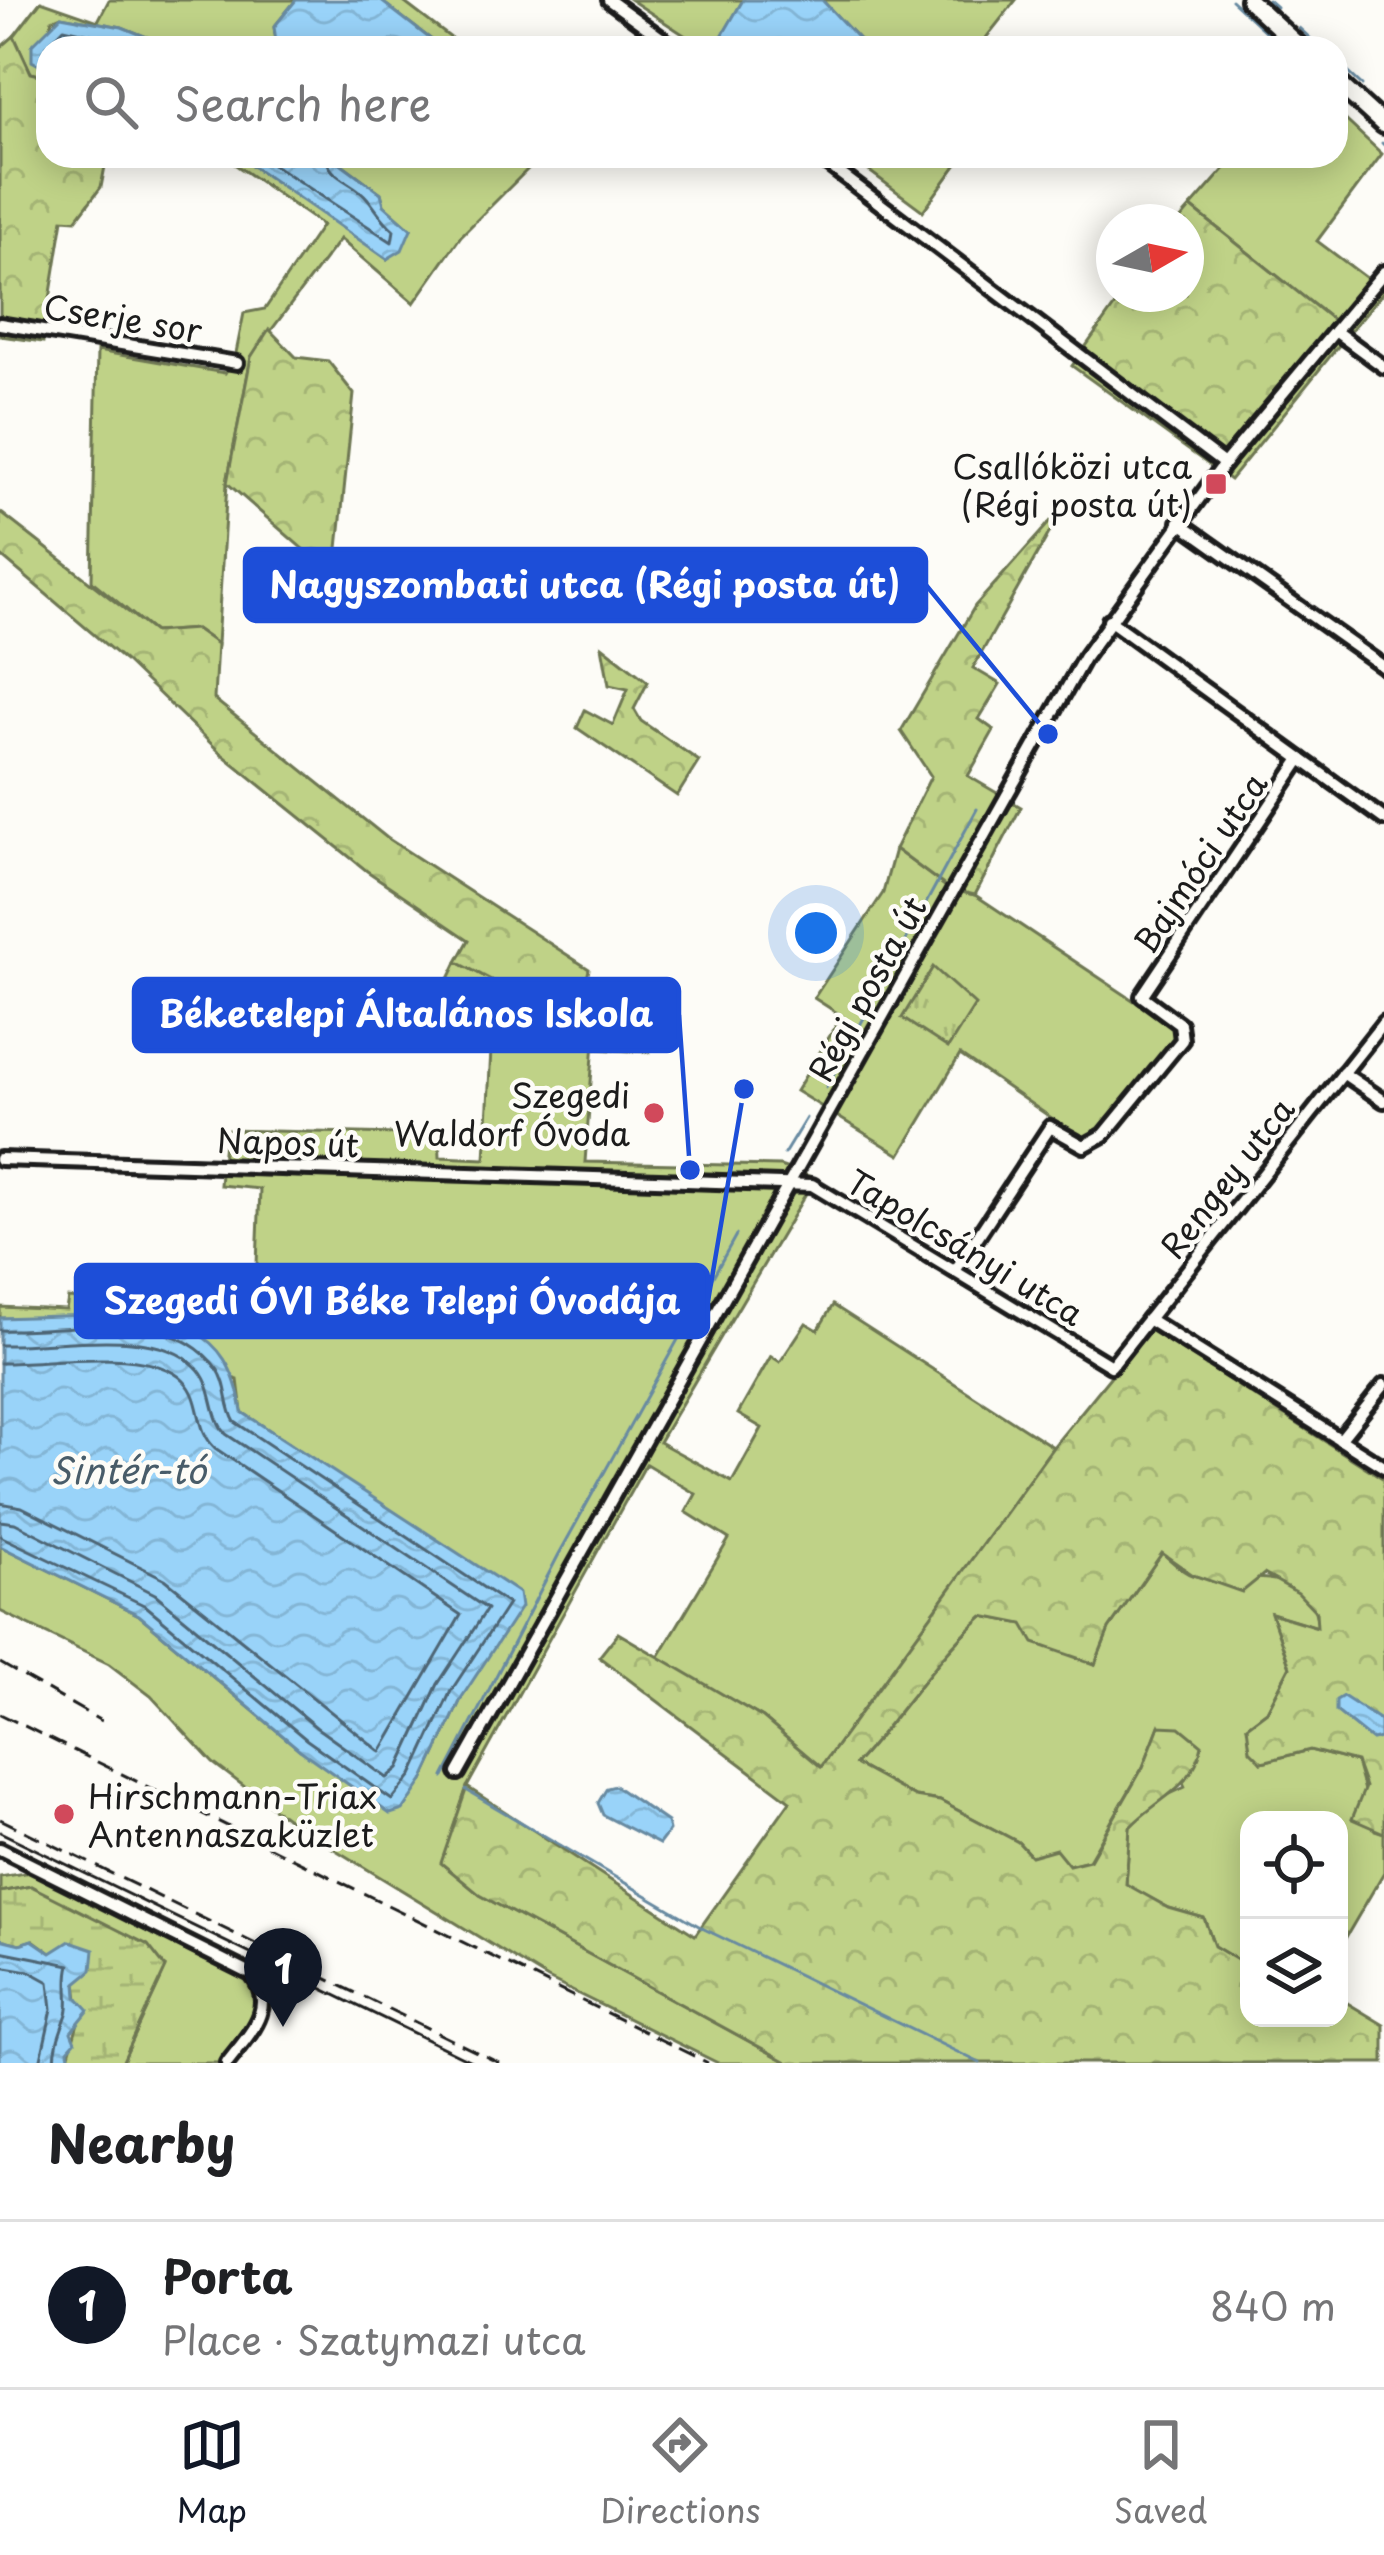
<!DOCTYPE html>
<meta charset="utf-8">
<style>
:root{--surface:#fff;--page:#f6f6f6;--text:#202124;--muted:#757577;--line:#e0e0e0;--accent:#111827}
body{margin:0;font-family:"Playpen Sans",sans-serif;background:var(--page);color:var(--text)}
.controls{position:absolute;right:36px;bottom:36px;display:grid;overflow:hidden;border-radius:24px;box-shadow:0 6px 30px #0003}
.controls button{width:108px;height:108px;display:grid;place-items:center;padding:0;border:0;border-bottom:3px solid var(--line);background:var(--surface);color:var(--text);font:60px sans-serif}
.compass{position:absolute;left:1096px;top:204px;width:108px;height:108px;border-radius:50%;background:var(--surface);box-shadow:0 6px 30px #0003;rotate:81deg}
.you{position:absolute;left:816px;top:933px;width:42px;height:42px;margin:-30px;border:9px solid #fff;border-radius:50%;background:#1a73e8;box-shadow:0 0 0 18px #1a73e833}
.badge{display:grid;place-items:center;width:78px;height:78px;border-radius:50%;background:var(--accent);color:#fff;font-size:39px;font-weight:700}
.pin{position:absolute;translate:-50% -99px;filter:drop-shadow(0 3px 6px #0008)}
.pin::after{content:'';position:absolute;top:63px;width:42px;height:36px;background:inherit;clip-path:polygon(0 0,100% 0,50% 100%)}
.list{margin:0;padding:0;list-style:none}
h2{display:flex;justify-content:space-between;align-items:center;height:156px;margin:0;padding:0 48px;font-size:51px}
h2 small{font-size:39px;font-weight:400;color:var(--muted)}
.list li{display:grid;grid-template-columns:78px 1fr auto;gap:36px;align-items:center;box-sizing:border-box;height:168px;padding:0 48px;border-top:3px solid var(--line)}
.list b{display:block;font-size:45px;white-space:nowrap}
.list p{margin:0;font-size:39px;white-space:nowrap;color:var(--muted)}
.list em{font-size:39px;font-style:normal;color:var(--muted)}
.icon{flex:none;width:66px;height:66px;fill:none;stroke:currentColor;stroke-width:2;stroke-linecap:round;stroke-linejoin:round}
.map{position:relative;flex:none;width:1384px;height:2063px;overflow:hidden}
.search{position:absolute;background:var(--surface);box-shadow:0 6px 30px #0003;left:36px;right:36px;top:36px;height:132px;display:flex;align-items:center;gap:30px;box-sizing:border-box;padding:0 42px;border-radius:36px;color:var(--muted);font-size:45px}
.sheet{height:324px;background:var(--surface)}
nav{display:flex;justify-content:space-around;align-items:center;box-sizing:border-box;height:168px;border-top:3px solid var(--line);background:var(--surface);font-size:33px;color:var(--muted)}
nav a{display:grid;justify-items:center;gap:6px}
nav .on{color:var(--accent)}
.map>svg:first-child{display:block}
</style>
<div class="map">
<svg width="1384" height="2063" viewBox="0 0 1384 2063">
<defs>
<pattern id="forest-crowns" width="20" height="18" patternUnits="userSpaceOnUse" patternTransform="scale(3)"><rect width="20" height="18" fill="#bfd287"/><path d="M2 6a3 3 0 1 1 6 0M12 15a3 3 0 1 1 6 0" fill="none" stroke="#a4b474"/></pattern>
<pattern id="wetland-marsh" width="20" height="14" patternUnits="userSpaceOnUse" patternTransform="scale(3)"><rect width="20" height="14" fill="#bfd287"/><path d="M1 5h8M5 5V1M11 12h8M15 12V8" fill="none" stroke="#a4b474"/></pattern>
<pattern id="park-tufts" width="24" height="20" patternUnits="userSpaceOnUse" patternTransform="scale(3)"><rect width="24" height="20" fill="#bfd287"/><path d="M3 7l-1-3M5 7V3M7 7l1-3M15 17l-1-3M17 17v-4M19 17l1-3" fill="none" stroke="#a4b474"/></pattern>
<pattern id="water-waves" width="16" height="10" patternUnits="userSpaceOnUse" patternTransform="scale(3)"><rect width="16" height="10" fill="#99d3f9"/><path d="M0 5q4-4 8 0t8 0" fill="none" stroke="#83b5d5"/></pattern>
</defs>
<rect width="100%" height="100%" fill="#fdfcf7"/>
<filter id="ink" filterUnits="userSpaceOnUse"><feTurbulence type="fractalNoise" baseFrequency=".00833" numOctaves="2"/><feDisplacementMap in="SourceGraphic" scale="24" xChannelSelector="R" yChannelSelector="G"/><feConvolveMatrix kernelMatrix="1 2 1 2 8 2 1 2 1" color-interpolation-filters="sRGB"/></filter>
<g filter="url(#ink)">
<g fill="#bfd287" stroke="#6e7752" stroke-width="3">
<path d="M 109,0 L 296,0 L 274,27 L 277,48 L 174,48 L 122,27 L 61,16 L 52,20 L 40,69 L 48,70 L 48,77 L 31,73 L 14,36 L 41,1 L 98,21 Z"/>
<path d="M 380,0 L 401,0 L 464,48 L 442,48 Z"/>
<path d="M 631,0 L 743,0 L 722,37 L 735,48 L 704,48 Z"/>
<path d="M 822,0 L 1016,0 L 978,48 L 867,48 Z"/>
<path d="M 1336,111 L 1382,154 L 1317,241 L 1384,291 L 1349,333 L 1191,207 L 1236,156 L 1336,156 Z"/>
<path d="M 223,156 C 265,156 351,233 387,259 L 411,229 L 384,205 L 381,193 L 331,156 L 540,157 L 461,236 L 414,303 L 340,239 L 251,357 L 227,483 L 217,644 L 196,629 L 154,632 L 92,581 L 97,351 L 225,373 L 236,353 L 244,313 L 265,309 L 322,225 Z"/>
<path d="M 849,156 L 963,156 L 923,211 Z"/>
<path d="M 895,849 L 949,889 L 975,895 L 1181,1032 L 1104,1132 L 1085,1141 L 960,1055 L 900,1155 L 796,1091 L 842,1016 L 814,998 L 883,893 Z"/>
<path d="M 457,962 L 497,983 L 596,1015 L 585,1162 L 780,1166 L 815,1178 L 659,1442 L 732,1482 L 762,1428 L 738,1414 L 771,1356 L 780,1362 L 806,1323 L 818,1330 L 833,1305 L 1053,1447 L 821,1768 L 763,1718 L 658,1658 L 729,1539 L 686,1512 L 696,1494 L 646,1464 L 467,1787 L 442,1863 L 480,1895 L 789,2063 L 718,2063 L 548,1979 L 298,1827 L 213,1763 L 151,1696 L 109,1664 L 0,1611 L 0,1546 L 139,1615 L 300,1750 L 423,1781 L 462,1697 L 412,1525 L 242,1412 L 238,1380 L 42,1319 L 0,1318 L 0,1307 L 66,1310 L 68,1298 L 255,1314 L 260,1189 L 220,1185 L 225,1130 L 439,1135 L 440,1157 L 485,1159 L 491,1050 L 442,1048 L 444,989 Z"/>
<path d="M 598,1022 L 650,1026 L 649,1052 L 596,1049 Z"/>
<path d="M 1162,1553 C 1170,1559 1182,1572 1192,1575 C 1228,1587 1312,1556 1318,1627 L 1272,1613 L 1290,1666 L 1267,1711 L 1247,1726 L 1262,1762 L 1310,1750 L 1356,1762 L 1375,1830 L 1384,1833 L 1384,1872 L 1339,1949 L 1339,1820 L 1249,1820 L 1249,1967 L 1214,1946 L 1204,1918 L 1169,1908 L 1126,1885 L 1130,1827 L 1155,1801 L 1185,1787 L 1159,1726 L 1143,1767 L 1089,1860 L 1068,1865 L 1031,1856 L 1018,1842 L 940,1801 L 915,1797 L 855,1764 C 900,1717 934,1659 983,1616 L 1024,1624 L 1095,1664 L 1109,1629 Z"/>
<path d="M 31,1872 L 243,1969 L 265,2003 L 227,2063 L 122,2063 L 166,1967 L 31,1886 L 0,1892 L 0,1877 Z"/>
</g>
<g fill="url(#forest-crowns)" stroke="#6e7752" stroke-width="3">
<path d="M 14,36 L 31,73 L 48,77 L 48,156 L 107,156 L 101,187 L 76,220 L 63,219 L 43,342 L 0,336 L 0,48 Z"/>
<path d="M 1191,207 L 1349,333 L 1230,480 L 1072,366 L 1123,294 L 1186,294 L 1186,222 L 1178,222 Z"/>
<path d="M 269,329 L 296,357 L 328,361 L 354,394 L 335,577 L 227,483 L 251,357 Z"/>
<path d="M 1065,505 L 973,668 L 1000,684 L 979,719 L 994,730 L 968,776 L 1021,807 L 975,895 L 949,889 L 895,849 L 931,776 L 901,731 L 975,606 Z"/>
<path d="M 0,512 L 154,632 L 196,629 L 217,644 L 214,699 L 387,838 L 589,969 L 587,979 L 599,986 L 596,1015 L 497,983 L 457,962 L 469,940 L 367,871 L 223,755 L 124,660 L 0,555 Z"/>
<path d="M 602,646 L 648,682 L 634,709 L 641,721 L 699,761 L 677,796 L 577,728 L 585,710 L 613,725 L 628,689 L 609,685 Z"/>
<path d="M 1149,1329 L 1384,1479 L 1384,1833 L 1352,1819 L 1365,1787 L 1356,1762 L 1310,1750 L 1262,1762 L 1250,1750 L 1247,1726 L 1267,1711 L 1290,1667 L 1271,1613 L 1317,1627 L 1316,1612 L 1298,1593 L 1264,1574 L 1242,1592 L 1193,1575 L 1162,1553 L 1109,1629 L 1095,1664 L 1034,1643 L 1023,1624 L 983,1616 C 934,1659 900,1716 855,1764 L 915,1797 L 940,1801 L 1018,1842 L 1031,1856 L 1056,1849 L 1069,1865 L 1090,1860 L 1143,1767 L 1159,1726 L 1180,1727 L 1202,1745 C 1194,1788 1159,1797 1130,1827 L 1126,1884 L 1169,1908 L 1204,1918 L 1214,1946 L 1249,1967 L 1249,2018 L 1339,2018 L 1339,1998 L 1384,2025 L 1384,2063 L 789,2063 L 480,1895 L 441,1863 L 467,1787 L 695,1935 L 790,1801 L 599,1657 L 618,1633 L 763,1718 L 821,1767 L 1053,1447 Z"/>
</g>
<path fill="url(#wetland-marsh)" stroke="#6e7752" stroke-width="3" d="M 31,1886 L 148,1945 L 166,1968 L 122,2063 L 67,2061 L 80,2016 L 76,1983 L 82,1974 L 62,1950 L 51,1953 L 33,1940 L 20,1944 L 0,1939 L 0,1892 Z"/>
<path fill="url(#park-tufts)" stroke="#6e7752" stroke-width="3" d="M 933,967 L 975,1005 L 948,1048 L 902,1018 Z"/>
<g fill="url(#water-waves)" stroke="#678aa1" stroke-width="3">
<path d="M 296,0 L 380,0 L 442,48 L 277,48 L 274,27 Z"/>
<path d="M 743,0 L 822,0 L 867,48 L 735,48 L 722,36 Z"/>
<path d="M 61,16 L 122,27 L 174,48 L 48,48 L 48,70 L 32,61 L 32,45 Z"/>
<path d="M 238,156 L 331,156 L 381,193 L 384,205 L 411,229 L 402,250 L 387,259 Z"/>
<path d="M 91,1315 C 170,1319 228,1319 242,1412 L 519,1593 L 521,1607 L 462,1697 L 423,1781 L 403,1810 L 390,1814 L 300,1750 L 139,1615 L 0,1546 L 0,1318 Z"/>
<path d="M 1343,1696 L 1380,1720 L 1380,1738 L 1372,1740 L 1336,1711 L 1336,1700 Z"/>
<path d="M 615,1786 L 667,1822 L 669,1831 L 659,1844 L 603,1815 L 598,1803 L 607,1788 Z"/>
<path d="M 0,1939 L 20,1944 L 32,1940 L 51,1953 L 70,1941 L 94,1949 L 92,1970 L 76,1983 L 77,1997 L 89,2010 L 71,2032 L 75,2042 L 68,2050 L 70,2063 L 0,2063 Z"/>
</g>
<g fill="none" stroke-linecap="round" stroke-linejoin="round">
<g stroke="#4e6574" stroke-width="3">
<path d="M 48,58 L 45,48 L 64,28 L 150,48"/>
<path d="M 260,156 L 392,242 L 394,230 C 382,220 377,210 368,199 C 355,181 329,180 326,156"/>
<path d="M 0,1330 C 71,1333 170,1303 218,1370 C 229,1386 225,1406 235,1422 L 508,1604 L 451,1691 L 412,1775 L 392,1800 L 307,1740 L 146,1606 L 0,1536"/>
<path d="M 0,1345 C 55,1347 153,1325 195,1366 C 216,1386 208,1414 226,1434 L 487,1609 L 438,1684 L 399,1768 L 387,1778 L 317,1728 L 155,1594 L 15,1523 L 0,1521"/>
<path d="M 0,1363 C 48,1364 150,1345 184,1381 C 203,1400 194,1428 215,1448 L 461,1615 L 381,1752 L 165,1579 L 22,1507 L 0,1503"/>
<path d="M 0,1951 L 70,1965 C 65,1981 71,2001 67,2014 C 61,2031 55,2044 55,2063"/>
<path d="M 0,1966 L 29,1971 L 49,1982 L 52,2009 L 40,2063"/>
</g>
<g stroke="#678aa1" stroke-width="3">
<path d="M 1231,0 L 1283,48"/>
<path d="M 1268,0 L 1276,7"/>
<path d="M 1299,28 L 1321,48"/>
<path d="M 1336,61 L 1362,85"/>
<path d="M 1336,100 L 1345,109"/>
<path d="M 1382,143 L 1384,145"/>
<path d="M 826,1088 L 977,809"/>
<path d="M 784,1154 L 806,1118"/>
<path d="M 444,1777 L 559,1554 L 736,1235"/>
<path d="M 466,1790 L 704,1929 L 980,2063"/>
</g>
<defs>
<g id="street">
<path d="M 609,0 L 675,48"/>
<path d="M 817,156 L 1224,464"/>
<path d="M 0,324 L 237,363"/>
<path d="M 1335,331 L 1384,367"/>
<path d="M 1179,522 L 1384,667"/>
<path d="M 1109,620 L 1384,819"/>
<path d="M 1343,1073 L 1384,1101"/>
<path d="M 0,1159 L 812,1185 L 1111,1366 L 1384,1022"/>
<path d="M 955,1271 L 1050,1127 L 1084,1146 L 1104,1135 L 1182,1040 L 1180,1024 L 1142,996 L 1301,759"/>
<path d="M 1148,1319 L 1384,1467"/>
<path d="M 1340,1440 L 1384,1385"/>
<path d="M 458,1773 L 1084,658 L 1224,464 L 1384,272"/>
<path d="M 0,1849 L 251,1974 C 279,2007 248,2035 227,2063"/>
</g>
<g id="secondary">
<path d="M 1249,0 L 1301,48"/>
<path d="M 1336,81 L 1384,125"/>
</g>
</defs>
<use href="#street" stroke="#1c1c1c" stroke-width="20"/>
<use href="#secondary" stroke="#1c1c1c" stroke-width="24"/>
<use href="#street" stroke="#fdfcf7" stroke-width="10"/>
<use href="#secondary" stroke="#fdfcf7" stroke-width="15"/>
<path stroke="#1c1c1c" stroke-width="3" d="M 0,1832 L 475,2063"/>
<g stroke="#1c1c1c" stroke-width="3" stroke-dasharray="18 9" stroke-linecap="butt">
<path d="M 0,1663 L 101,1721"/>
<path d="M 0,1714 L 708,2063"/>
<path d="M 0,1819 L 499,2063"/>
</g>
</g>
</g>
<g fill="#d1495b" stroke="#fdfcf7" stroke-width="4.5">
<rect x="1204" y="472" width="24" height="24" rx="6"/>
<circle cx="654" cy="1113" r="12"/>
<circle cx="64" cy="1814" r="12"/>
</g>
<g text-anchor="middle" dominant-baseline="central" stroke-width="9" stroke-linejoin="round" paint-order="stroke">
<g font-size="33" fill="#1c1c1c" stroke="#fdfcf7">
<text transform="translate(123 317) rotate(9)">Cserje sor</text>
<text transform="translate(1199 862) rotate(-56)">Bajmóci utca</text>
<text transform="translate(866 988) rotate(-61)">Régi posta út</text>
<text transform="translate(288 1141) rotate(2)">Napos út</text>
<text transform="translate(1226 1177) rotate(-52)">Rengey utca</text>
<text transform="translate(966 1246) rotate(31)">Tapolcsányi utca</text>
</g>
<g font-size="33" fill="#1c1c1c" stroke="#fdfcf7" text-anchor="end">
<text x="1192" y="465">Csallóközi utca<tspan x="1192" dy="38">(Régi posta út)</tspan></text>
<text x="630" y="1094">Szegedi<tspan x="630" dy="38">Waldorf Óvoda</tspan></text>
<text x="88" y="1795" text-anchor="start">Hirschmann-Triax<tspan x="88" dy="38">Antennaszaküzlet</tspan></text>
</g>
<g font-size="36" font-style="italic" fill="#485c69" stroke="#fdfcf7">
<text x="128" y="1469">Sintér-tó</text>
</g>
</g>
<path fill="none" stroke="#1d4ed8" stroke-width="4.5" d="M1048 734L926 585M690 1170L679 1015M744 1089L708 1301"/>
<g fill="#1d4ed8" stroke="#fdfcf7" stroke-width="4.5">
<circle cx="1048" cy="734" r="12"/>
<circle cx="690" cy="1170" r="12"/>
<circle cx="744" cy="1089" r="12"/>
</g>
<g fill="#1d4ed8" stroke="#1d4ed8" stroke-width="4.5">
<rect x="245" y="549" width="681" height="72" rx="12"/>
<rect x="134" y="979" width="545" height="72" rx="12"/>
<rect x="76" y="1265" width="632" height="72" rx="12"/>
</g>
<g font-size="36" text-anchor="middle" font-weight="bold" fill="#fff">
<text x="585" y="598">Nagyszombati utca (Régi posta út)</text>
<text x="406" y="1027">Béketelepi Általános Iskola</text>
<text x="392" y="1314">Szegedi ÓVI Béke Telepi Óvodája</text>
</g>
</svg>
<div class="controls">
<button><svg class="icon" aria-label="locate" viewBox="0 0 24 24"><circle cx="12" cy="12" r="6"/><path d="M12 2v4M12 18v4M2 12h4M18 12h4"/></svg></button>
<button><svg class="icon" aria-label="layers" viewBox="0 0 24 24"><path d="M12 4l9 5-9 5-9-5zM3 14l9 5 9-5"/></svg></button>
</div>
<svg class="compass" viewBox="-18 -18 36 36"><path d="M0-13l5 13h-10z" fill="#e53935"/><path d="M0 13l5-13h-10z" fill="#757577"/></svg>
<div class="you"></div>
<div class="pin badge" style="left:283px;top:2027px">1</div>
<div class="search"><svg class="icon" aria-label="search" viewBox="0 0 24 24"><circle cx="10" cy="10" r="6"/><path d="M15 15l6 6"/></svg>Search here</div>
</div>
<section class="sheet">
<h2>Nearby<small></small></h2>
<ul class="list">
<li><span class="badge">1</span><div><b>Porta</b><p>Place · Szatymazi utca</p></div><em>840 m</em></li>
</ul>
</section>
<nav>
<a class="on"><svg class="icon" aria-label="map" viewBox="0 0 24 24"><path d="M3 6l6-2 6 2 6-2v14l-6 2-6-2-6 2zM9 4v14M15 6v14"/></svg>Map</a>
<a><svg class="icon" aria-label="directions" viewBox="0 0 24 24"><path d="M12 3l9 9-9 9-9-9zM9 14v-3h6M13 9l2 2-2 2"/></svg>Directions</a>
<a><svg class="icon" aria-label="saved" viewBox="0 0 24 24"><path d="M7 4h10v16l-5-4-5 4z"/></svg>Saved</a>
</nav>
